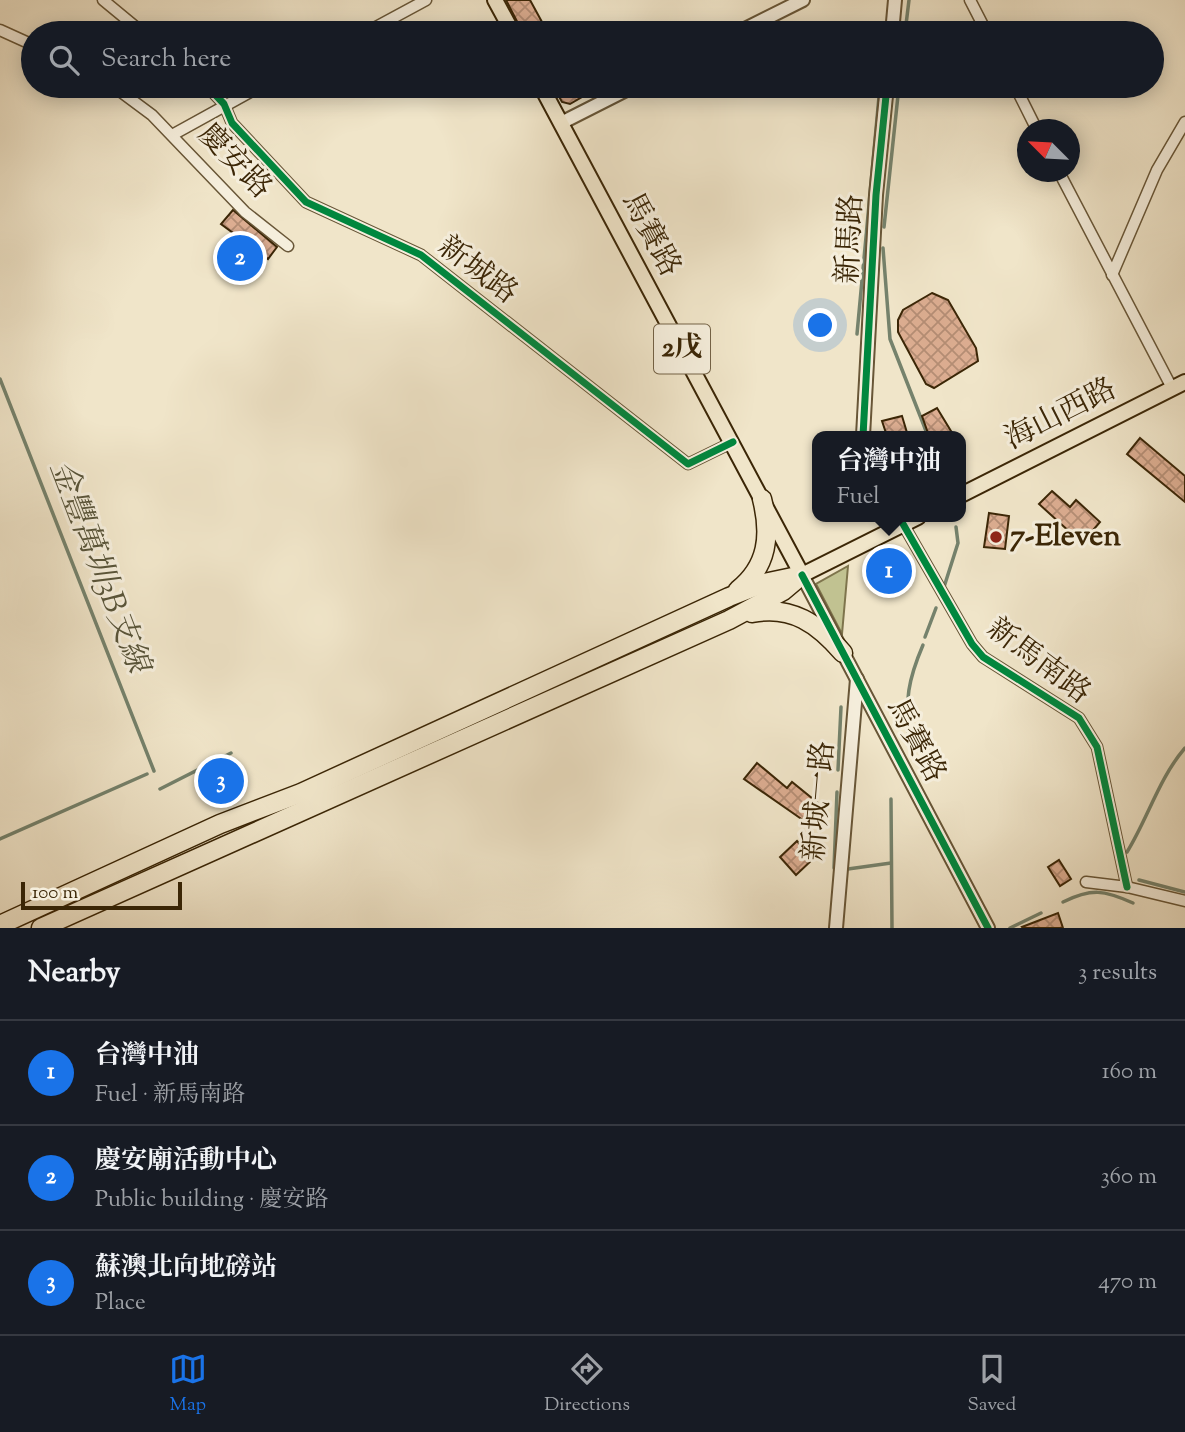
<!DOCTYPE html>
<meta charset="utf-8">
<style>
:root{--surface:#171b24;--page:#20242c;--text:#f1f3f6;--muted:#9ea1a6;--line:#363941;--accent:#1a73e8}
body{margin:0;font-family:"Sorts Mill Goudy","Noto Serif TC",serif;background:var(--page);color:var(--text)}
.compass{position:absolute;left:1017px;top:119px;width:63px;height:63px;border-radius:50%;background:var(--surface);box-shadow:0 4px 18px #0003;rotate:294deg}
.scale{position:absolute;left:21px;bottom:18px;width:161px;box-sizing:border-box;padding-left:7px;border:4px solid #3b2606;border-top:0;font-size:19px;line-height:24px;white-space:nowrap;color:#3b2606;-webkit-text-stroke:5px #f5eedc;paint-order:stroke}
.you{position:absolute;left:821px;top:326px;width:24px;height:24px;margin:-18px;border:5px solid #fff;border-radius:50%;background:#1a73e8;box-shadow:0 0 0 10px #1a73e833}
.badge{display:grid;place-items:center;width:46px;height:46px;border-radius:50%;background:var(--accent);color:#fff;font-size:23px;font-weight:700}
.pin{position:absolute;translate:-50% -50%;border:4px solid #fff;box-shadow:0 2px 7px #0006}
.popup{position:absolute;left:812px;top:431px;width:154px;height:91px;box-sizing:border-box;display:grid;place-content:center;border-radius:14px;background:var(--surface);filter:drop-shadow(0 2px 5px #0005);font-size:23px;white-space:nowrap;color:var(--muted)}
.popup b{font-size:26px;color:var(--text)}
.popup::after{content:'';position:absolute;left:50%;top:100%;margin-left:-14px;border:14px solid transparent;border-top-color:var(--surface)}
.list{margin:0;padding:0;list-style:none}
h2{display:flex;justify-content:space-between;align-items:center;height:91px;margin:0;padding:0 28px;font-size:30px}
h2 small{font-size:23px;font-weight:400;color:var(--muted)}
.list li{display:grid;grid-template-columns:46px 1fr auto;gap:21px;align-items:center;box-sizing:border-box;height:105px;padding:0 28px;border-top:2px solid var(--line)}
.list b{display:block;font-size:26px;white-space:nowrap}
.list p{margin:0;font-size:23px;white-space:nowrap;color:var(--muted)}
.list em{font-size:23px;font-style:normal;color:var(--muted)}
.icon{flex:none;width:38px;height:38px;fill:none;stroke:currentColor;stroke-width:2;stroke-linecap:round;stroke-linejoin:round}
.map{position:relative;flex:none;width:1185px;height:928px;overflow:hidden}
.search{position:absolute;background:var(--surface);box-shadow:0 4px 18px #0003;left:21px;right:21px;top:21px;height:77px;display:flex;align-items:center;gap:18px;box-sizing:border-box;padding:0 24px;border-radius:38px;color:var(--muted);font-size:26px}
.sheet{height:406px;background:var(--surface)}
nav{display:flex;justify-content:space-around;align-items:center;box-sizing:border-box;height:98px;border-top:2px solid var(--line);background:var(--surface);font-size:19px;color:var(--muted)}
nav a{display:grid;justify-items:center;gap:4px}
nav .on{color:var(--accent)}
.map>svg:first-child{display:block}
</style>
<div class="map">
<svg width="1185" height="928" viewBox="0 0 1185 928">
<defs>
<pattern id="building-cross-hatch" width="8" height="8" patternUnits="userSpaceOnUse" patternTransform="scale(1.75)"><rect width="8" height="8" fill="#dcad91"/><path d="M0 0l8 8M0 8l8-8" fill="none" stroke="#b48d74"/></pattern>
</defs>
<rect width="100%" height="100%" fill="#f0e5c9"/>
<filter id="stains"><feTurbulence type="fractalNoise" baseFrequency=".00286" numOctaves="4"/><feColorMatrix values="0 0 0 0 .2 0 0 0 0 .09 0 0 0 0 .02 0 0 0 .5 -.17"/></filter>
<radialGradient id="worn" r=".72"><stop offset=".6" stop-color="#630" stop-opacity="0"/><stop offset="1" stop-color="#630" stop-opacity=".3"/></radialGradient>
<path fill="#c1c291" stroke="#7e744c" stroke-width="2" d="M 848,566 L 842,634 L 816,584 Z"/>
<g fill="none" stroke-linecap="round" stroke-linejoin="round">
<g stroke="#75826c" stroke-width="3.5">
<path d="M 905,33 L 909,0"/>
<path d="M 884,227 L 899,86"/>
<path d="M 883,248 L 890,339 L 928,436"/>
<path d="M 857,334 L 880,86"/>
<path d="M 0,379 L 154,771"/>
<path d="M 944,587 L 958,543 L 956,527"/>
<path d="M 925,637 L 936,608"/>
<path d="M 909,738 C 905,700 908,680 923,645"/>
<path d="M 838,770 L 841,707"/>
<path d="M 160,789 L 231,753"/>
<path d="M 891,799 L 892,928"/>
<path d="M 0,839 L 147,774"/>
<path d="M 1127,852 C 1148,818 1159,778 1185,748"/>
<path d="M 834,868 L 837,792"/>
<path d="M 848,869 L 891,863"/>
<path d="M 1139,880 L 1185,892"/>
<path d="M 1063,902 C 1092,888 1104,890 1133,903"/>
<path d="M 1010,928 L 1041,913"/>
</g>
</g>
<g fill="url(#building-cross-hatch)" stroke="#3b2606" stroke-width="2">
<path d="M 506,0 L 530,0 L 548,33 L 523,33 Z"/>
<path d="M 553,86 L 583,86 L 587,94 L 570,104 L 562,102 Z"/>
<path d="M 233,210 L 277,247 L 268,259 L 221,224 Z"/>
<path d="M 241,241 L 255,267 L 239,277 L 225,248 Z"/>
<path d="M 932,293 L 948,300 L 976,348 L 978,361 L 934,388 L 926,384 L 898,332 L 898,320 L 903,310 Z"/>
<path d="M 937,408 L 954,436 L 929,436 L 922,416 Z"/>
<path d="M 902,416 L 908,436 L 887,436 L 882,421 Z"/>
<path d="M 1140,438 L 1185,476 L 1185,502 L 1127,454 Z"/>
<path d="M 1052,491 L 1070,507 L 1076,500 L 1100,522 L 1082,543 L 1039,504 Z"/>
<path d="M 989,513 L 1009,516 L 1005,549 L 984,547 Z"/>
<path d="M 894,562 L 907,587 L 892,595 L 879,570 Z"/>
<path d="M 757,763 L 787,788 L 792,782 L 824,808 L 810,825 L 744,779 Z"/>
<path d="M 226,770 L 232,787 L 216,792 L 211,775 Z"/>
<path d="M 797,841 L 813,859 L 796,875 L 780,857 Z"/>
<path d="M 1059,860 L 1071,879 L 1060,886 L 1048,867 Z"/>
<path d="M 1058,913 L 1063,928 L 1023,928 L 1022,927 Z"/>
</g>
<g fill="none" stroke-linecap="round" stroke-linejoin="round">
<defs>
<g id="minor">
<path d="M 103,0 L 143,33"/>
<path d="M 970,0 L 987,33"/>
<path d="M 0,30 L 33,45"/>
<path d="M 365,33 L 426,0"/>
<path d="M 113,86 L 152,115 L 245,212 L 288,246"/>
<path d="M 207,86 L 224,104 L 232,123 L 306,202 L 421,255 L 688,464 L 733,442"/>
<path d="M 1015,86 L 1037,130"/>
<path d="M 174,134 L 261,86"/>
<path d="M 1059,172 L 1172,388"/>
<path d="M 1112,275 L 1157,170 L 1185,122"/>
<path d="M 903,524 L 972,644 L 983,657 L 1079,718 L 1097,747 L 1127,887"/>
<path d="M 1086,882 L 1127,887 L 1185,901"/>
</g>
<g id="tertiary">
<path d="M 737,33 L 803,0"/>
<path d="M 892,33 L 895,0"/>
<path d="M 561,123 L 634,86"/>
<path d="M 863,436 L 876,195 L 887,86"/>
<path d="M 802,575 L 988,928"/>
<path d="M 836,928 L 857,679"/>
</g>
<g id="primary">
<path d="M 495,0 L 513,33"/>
<path d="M 541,86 L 802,575 L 918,517"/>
<path d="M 961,495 L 1185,382"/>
</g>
<g id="motorway">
<path d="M 738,590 C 768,566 771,535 762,499"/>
<path d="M 752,613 C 792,605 818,624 843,653"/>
<path d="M 0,925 L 220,824 L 301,793 L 729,597 L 764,583 L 802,575"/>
<path d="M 41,928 L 729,620 L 783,591 L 802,575"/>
</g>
</defs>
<use href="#minor" stroke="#685637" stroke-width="13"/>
<use href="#tertiary" stroke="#685637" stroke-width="16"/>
<use href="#primary" stroke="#3b2606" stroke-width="18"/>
<use href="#motorway" stroke="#3b2606" stroke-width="21"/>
<use href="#minor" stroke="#f5eedc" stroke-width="10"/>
<use href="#tertiary" stroke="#f5eedc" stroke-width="12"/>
<use href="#primary" stroke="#f0e5c9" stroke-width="14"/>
<use href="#motorway" stroke="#f0e5c9" stroke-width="18"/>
<defs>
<g id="cycleway">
<path d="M 207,86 L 224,104 L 232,123 L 306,202 L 421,255 L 688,464 L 733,442"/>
<path d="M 863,436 L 876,195 L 887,86"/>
<path d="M 899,517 L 972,644 L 983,657 L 1079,718 L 1097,747 L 1127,887"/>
<path d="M 802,575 L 988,928"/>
</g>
</defs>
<use href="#cycleway" stroke="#f5eedc" stroke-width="11"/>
<use href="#cycleway" stroke="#00873e" stroke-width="7"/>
</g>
<circle fill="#8f2418" stroke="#f5eedc" stroke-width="2.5" cx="996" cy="537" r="7"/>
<g text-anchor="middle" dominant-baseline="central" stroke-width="6" stroke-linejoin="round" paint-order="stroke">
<rect fill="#f5eedc" stroke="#736246" stroke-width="2" x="654" y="324.5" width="56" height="49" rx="5"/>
<g font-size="28" font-weight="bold" fill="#3b2606">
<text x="682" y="349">2戊</text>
</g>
<g font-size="30" fill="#3b2606" stroke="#f5eedc">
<text transform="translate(234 162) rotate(46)">慶安路</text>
<text transform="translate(650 235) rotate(62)">馬賽路</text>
<text transform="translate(851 239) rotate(-87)">新馬路</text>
<text transform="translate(477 271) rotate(37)">新城路</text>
<text transform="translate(1061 415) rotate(-27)">海山西路</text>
<text transform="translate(1038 662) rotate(37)">新馬南路</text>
<text transform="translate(915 741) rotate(62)">馬賽路</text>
<text transform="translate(820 801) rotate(-85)">新城一路</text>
</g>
<g font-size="30" font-weight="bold" fill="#3b2606" stroke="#f5eedc" text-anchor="start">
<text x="1010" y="537">7-Eleven</text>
</g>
<g font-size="32" font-style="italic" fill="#585439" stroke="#f5eedc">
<text transform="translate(98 567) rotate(69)">金豐萬圳3B支線</text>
</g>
</g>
<rect width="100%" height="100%" filter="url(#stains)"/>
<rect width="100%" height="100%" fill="url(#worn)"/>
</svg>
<svg class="compass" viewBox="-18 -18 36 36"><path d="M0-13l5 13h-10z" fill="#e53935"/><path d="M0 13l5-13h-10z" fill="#9ea1a6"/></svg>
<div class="scale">100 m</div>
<div class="you"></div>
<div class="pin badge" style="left:889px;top:571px">1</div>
<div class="popup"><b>台灣中油</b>Fuel</div>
<div class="pin badge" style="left:240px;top:258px">2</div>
<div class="pin badge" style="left:221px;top:781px">3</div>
<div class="search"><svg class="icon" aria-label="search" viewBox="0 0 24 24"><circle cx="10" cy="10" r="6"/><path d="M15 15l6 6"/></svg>Search here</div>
</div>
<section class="sheet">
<h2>Nearby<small>3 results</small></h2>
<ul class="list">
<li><span class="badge">1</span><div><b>台灣中油</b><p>Fuel · 新馬南路</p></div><em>160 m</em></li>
<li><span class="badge">2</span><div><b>慶安廟活動中心</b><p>Public building · 慶安路</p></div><em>360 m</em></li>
<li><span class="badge">3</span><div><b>蘇澳北向地磅站</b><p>Place</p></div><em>470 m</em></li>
</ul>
</section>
<nav>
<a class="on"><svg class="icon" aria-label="map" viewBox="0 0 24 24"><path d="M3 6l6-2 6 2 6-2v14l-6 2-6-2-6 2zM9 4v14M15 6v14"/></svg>Map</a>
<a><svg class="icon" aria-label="directions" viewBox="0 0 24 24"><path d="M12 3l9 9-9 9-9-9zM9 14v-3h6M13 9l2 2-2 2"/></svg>Directions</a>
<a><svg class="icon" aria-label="saved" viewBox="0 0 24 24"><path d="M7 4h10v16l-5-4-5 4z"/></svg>Saved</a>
</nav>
